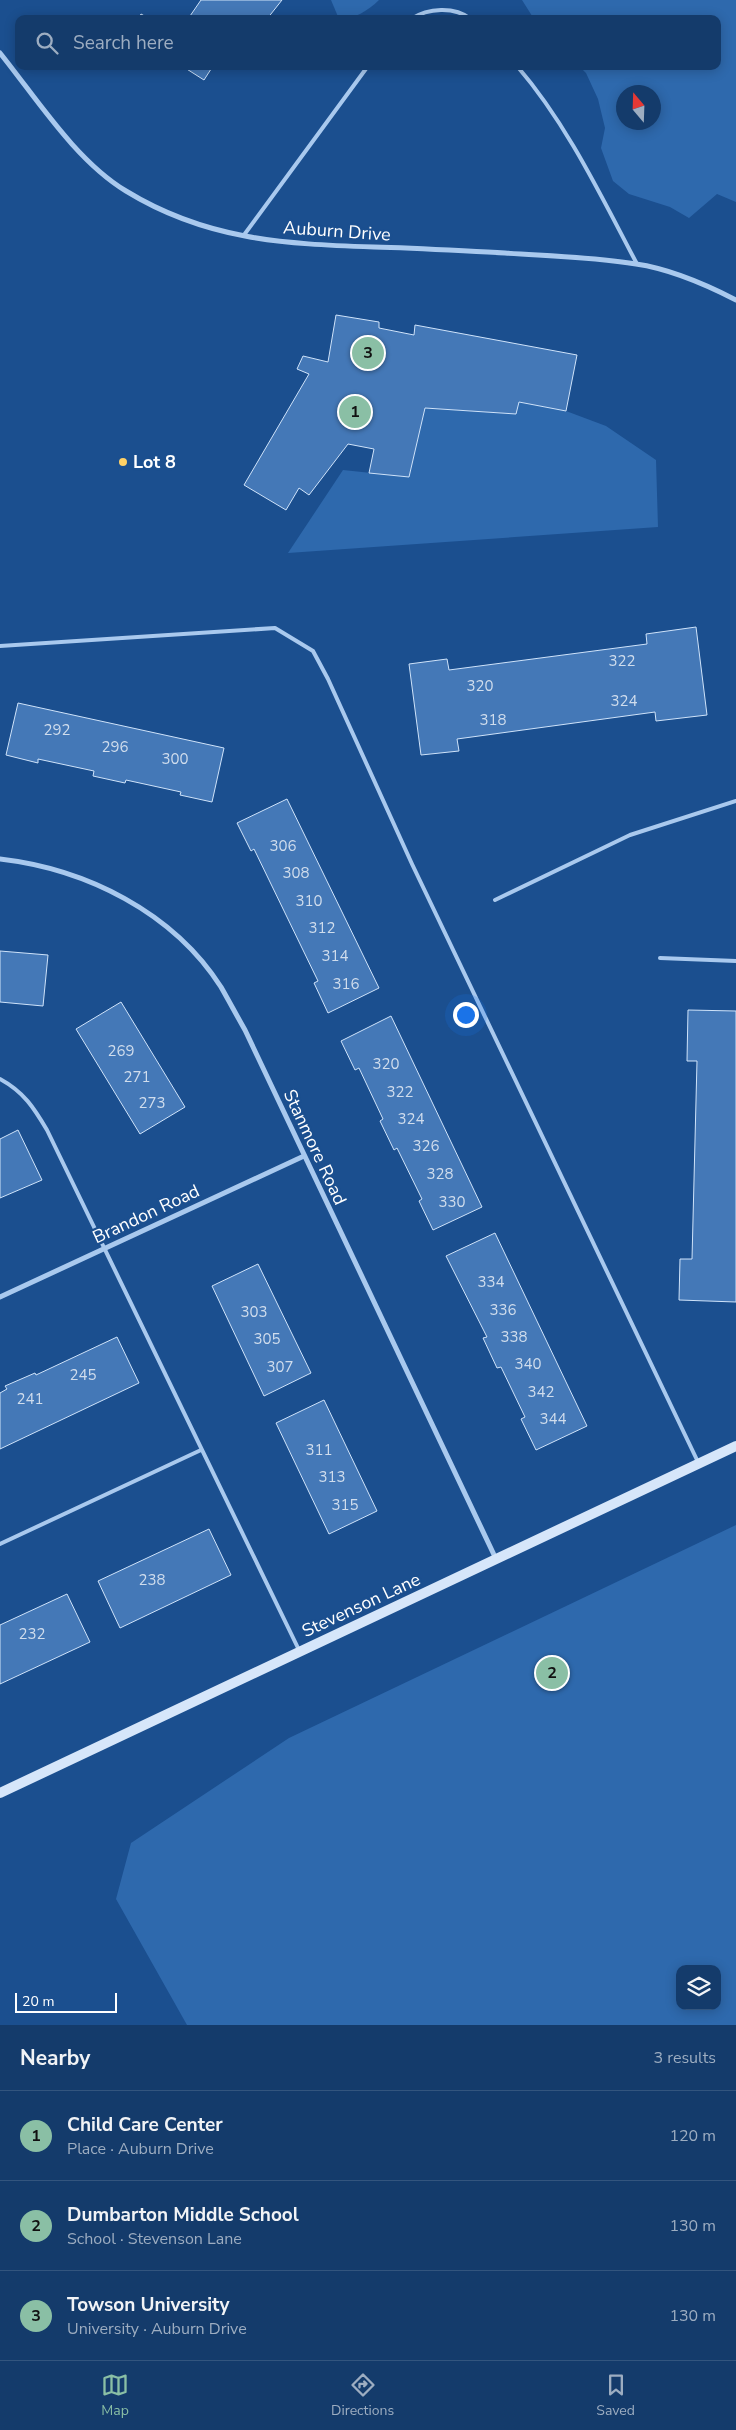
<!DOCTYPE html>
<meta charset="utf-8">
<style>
:root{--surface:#143b6b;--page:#214673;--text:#f1f3f6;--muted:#9dadc1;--line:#33557e;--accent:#8abfa5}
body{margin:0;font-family:"Nunito Sans",sans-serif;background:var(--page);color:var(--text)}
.controls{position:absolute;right:15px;bottom:15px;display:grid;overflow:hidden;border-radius:10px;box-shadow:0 2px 12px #0003}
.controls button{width:45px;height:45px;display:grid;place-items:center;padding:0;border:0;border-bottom:1px solid var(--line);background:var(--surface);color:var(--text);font:25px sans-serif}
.compass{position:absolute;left:616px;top:85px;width:45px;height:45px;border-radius:50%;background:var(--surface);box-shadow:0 2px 12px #0003;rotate:341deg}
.scale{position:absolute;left:15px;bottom:12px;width:102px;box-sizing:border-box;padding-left:5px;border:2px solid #fff;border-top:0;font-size:14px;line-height:18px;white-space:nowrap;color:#fff;-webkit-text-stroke:4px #1b4f8f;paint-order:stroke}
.you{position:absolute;left:465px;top:1014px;width:18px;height:18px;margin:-12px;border:4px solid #fff;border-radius:50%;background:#1a73e8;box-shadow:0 0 0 8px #1a73e833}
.badge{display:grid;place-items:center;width:32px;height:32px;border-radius:50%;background:var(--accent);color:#111;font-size:16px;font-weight:700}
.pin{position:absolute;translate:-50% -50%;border:2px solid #fff;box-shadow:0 1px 5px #0006}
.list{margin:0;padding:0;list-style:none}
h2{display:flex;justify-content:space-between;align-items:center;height:65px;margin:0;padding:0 20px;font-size:21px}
h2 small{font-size:16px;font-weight:400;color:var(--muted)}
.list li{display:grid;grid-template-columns:32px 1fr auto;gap:15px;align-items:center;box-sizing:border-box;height:90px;padding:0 20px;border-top:1px solid var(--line)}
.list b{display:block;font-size:19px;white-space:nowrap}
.list p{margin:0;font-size:16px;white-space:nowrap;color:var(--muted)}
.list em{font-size:16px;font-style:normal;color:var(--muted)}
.icon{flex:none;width:28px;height:28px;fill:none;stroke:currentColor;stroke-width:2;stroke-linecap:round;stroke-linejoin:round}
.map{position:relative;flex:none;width:736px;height:2025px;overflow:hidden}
.search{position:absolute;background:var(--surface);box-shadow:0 2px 12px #0003;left:15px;right:15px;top:15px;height:55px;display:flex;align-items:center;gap:12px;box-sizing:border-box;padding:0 18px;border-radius:10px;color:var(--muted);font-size:19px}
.sheet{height:335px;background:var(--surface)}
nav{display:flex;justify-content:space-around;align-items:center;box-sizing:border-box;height:70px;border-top:1px solid var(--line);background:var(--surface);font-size:14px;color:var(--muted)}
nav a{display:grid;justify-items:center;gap:2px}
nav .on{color:var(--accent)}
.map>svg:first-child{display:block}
</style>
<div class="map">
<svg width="736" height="2025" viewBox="0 0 736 2025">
<rect width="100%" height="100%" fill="#1b4f8f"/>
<g fill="#2e69ad" fill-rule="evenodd">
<path d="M 331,0 L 379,0 C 368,11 354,19 339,19 Z"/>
<path d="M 522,0 L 736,0 L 736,202 L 717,194 L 689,218 L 670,207 L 629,194 L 613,181 L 601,148 L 605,128 L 598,99 L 586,73 L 579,66 L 717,66 L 717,19 L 534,19 ZM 624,92 L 654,92 L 654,122 L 624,122 Z"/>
<path d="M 519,402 L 566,411 L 606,426 L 656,460 L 658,527 L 288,553 L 343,470 L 409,477 L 425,408 L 516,414 Z"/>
<path d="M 736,1525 L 736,2025 L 187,2025 L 116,1899 L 131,1843 L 289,1738 ZM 680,1969 L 717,1969 L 717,2006 L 680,2006 Z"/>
</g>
<g fill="#4478b7" stroke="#cfe3fa">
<path d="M 201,0 L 282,0 L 267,19 L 191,19 L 190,16 Z"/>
<path d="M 141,14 L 150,19 L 138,19 Z"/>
<path d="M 182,66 L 213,66 L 204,80 Z"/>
<path d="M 336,315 L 379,322 L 379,328 L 414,335 L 415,325 L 577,355 L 566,411 L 519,402 L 516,414 L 425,408 L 409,477 L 369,473 L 374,449 L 348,444 L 309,495 L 299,488 L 286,510 L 244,485 L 309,374 L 297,369 L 303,356 L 328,362 Z"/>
<path d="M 696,627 L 707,715 L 656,721 L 655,712 L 457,739 L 459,751 L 421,755 L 409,664 L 447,659 L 449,670 L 647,644 L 646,634 Z"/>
<path d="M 18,703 L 224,748 L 212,802 L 180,795 L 181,792 L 126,780 L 125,783 L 93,776 L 94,771 L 38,759 L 38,763 L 6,755 Z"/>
<path d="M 287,799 L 379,988 L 328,1013 L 314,983 L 318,981 L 254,849 L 251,851 L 237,823 Z"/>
<path d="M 0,951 L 48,955 L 43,1006 L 0,1002 Z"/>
<path d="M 121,1002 L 185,1107 L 140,1134 L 76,1029 Z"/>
<path d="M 688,1010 L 736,1011 L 736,1302 L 679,1300 L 680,1259 L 692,1259 L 697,1061 L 687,1061 Z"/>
<path d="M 391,1016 L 482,1207 L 433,1230 L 419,1201 L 422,1199 L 397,1148 L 394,1150 L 380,1121 L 383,1119 L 359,1068 L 355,1070 L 341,1041 Z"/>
<path d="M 18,1130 L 42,1180 L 0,1198 L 0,1139 Z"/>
<path d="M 495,1233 L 587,1426 L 536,1450 L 521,1419 L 525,1417 L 501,1367 L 497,1368 L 483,1338 L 487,1337 L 446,1256 Z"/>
<path d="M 258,1264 L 311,1373 L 264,1396 L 212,1286 Z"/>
<path d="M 117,1337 L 139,1383 L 0,1449 L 0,1393 L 7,1389 L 5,1386 L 35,1373 L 36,1375 Z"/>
<path d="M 324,1400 L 377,1511 L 329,1534 L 276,1423 Z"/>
<path d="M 209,1529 L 231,1575 L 120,1628 L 98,1581 Z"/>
<path d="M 67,1594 L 90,1642 L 0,1684 L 0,1625 Z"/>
</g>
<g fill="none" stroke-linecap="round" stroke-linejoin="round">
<g stroke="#a9c9ee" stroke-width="4">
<path d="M 411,19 C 428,8 454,6 471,19"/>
<path d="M 517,66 C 567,124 601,196 637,264"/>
<path d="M 244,235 L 368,66"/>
<path d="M 0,646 L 275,628 L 313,651 L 328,679 L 412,864 L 698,1462"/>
<path d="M 495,900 L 630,835 L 736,801"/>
<path d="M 660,958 L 736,961"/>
<path d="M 0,1079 C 24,1092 34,1108 47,1130 L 299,1650"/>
<path d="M 0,1544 L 201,1450"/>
</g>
<g stroke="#a9c9ee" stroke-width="5">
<path d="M 0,53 C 37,99 76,161 126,191 C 206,240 284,244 374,247 C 418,248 462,251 505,253 C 549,256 593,257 636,264 C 671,269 705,284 736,300"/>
<path d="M 0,859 C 86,869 173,912 221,987 C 229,1001 237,1016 245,1030 L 496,1559"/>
<path d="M 0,1297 L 304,1156"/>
</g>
<path stroke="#d6e6fa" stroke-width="10" d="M 0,1793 L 736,1446"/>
</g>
<circle fill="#ffd166" stroke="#1b4f8f" stroke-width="2" cx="123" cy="462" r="5"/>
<g text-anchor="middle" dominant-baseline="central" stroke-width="4.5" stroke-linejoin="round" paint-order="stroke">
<g font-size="15" fill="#d0dded">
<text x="622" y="661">322</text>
<text x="480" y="686">320</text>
<text x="624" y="701">324</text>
<text x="493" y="720">318</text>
<text x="57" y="730">292</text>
<text x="115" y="747">296</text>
<text x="175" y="759">300</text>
<text x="283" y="846">306</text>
<text x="296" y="873">308</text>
<text x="309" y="901">310</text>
<text x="322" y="928">312</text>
<text x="335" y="956">314</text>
<text x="346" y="984">316</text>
<text x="121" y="1051">269</text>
<text x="386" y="1064">320</text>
<text x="137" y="1077">271</text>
<text x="400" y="1092">322</text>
<text x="152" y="1103">273</text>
<text x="411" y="1119">324</text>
<text x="426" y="1146">326</text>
<text x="440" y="1174">328</text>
<text x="452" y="1202">330</text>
<text x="491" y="1282">334</text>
<text x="503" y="1310">336</text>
<text x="254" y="1312">303</text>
<text x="514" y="1337">338</text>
<text x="267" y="1339">305</text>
<text x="528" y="1364">340</text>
<text x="280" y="1367">307</text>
<text x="83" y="1375">245</text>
<text x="541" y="1392">342</text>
<text x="30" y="1399">241</text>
<text x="553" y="1419">344</text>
<text x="319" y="1450">311</text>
<text x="332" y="1477">313</text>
<text x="345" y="1505">315</text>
<text x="152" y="1580">238</text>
<text x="32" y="1634">232</text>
</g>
<g font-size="18" fill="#fff" stroke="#1b4f8f">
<text transform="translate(337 231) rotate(4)">Auburn Drive</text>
<text transform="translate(315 1147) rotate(65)">Stanmore Road</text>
<text transform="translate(146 1214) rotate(-25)">Brandon Road</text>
<text transform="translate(361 1605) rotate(-25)">Stevenson Lane</text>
</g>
<g font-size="18" font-weight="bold" fill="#fff" stroke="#1b4f8f" text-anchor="start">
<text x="133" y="462">Lot 8</text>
</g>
</g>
</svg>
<div class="controls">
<button><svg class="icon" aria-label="layers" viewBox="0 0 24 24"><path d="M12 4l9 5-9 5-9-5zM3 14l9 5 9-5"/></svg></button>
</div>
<svg class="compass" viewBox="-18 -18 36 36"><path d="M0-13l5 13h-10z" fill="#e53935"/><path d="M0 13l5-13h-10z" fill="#9dadc1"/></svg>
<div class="scale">20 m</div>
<div class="you"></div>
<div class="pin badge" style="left:355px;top:412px">1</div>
<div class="pin badge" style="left:552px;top:1673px">2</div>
<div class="pin badge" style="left:368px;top:353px">3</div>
<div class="search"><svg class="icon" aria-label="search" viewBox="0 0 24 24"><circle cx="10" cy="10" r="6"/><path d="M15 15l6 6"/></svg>Search here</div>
</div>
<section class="sheet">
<h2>Nearby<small>3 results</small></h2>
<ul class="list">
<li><span class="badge">1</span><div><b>Child Care Center</b><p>Place · Auburn Drive</p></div><em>120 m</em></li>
<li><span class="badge">2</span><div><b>Dumbarton Middle School</b><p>School · Stevenson Lane</p></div><em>130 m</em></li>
<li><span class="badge">3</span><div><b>Towson University</b><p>University · Auburn Drive</p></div><em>130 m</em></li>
</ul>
</section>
<nav>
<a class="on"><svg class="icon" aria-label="map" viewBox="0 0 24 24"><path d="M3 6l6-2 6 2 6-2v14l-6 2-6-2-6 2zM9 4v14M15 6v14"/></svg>Map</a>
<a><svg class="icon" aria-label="directions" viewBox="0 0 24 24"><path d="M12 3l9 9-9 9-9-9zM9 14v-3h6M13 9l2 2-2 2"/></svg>Directions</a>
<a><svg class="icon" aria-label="saved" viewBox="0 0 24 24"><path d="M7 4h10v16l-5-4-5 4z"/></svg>Saved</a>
</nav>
